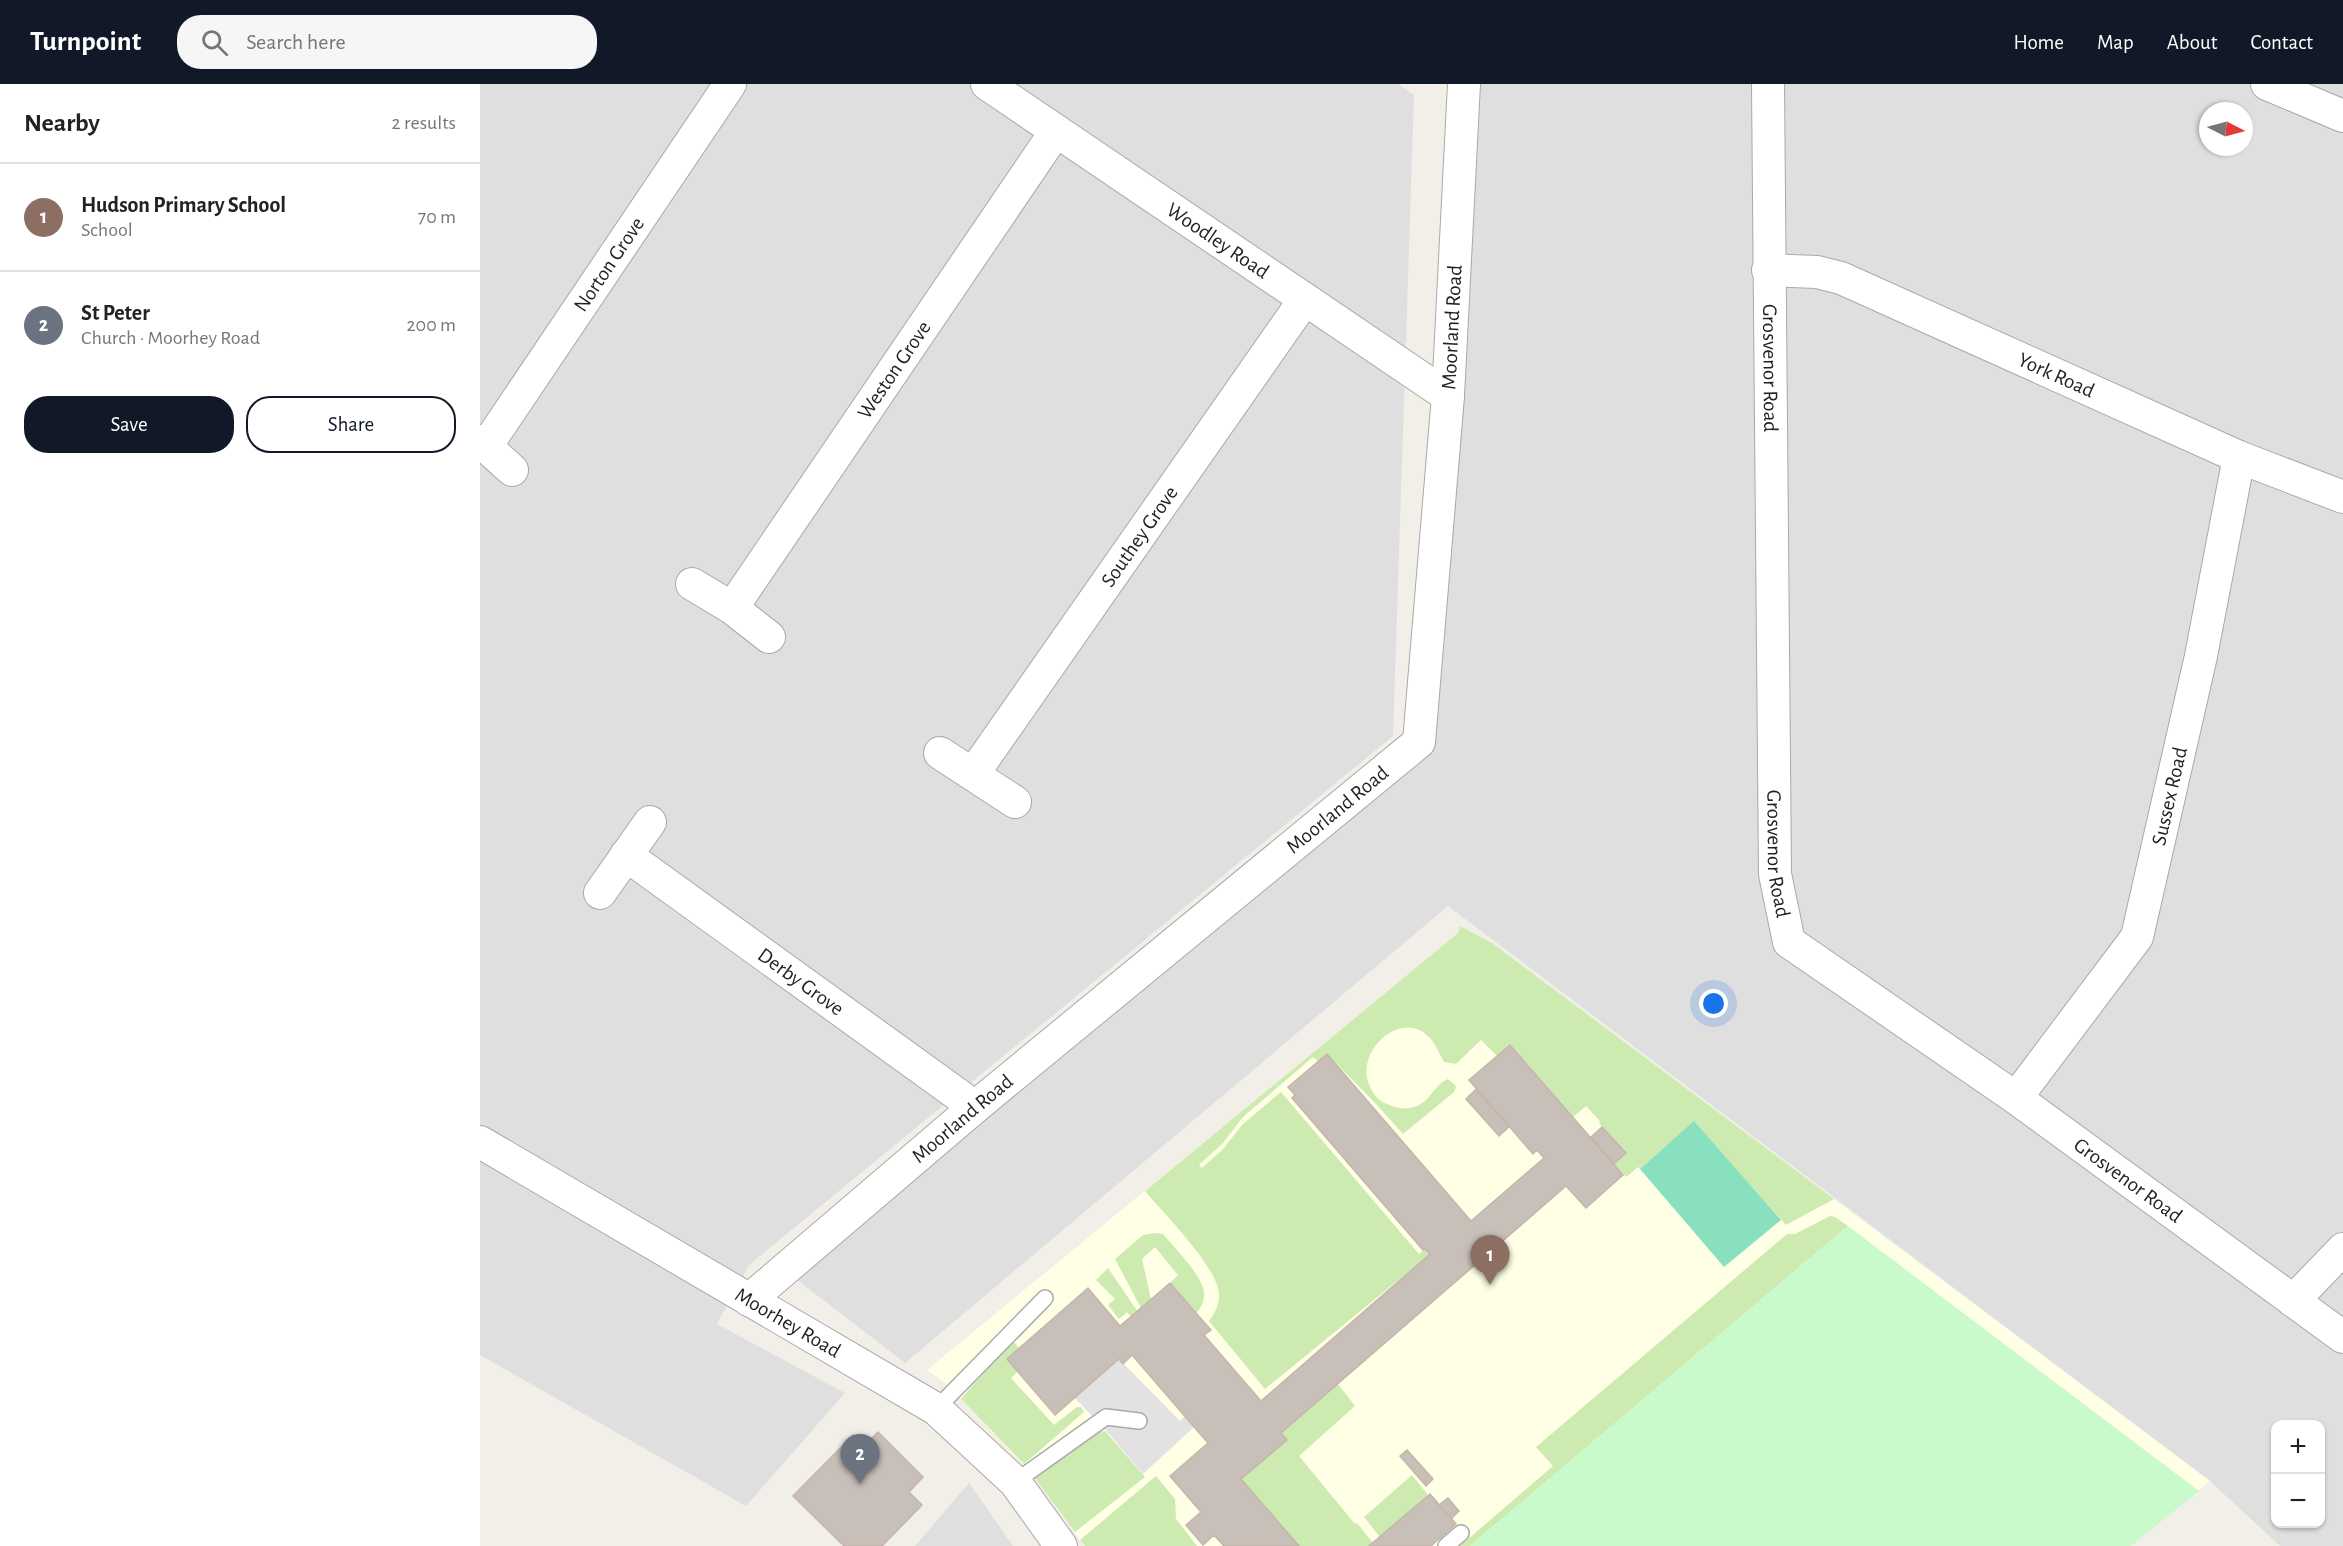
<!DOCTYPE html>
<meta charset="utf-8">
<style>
:root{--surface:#fff;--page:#f6f6f6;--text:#222;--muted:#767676;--line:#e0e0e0;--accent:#111827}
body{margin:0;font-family:"Alegreya Sans",sans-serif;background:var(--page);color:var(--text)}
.controls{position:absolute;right:18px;bottom:18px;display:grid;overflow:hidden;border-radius:12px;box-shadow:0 2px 4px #0004}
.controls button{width:54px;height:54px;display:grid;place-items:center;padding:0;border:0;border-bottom:2px solid var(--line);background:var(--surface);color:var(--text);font:30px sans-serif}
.compass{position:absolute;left:1719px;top:18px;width:54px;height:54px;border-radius:50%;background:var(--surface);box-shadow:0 2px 4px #0004;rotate:96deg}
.you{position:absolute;left:1234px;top:920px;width:21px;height:21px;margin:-15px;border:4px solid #fff;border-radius:50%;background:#1a73e8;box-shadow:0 0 0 9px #1a73e833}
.badge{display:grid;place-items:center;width:39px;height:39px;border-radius:50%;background:var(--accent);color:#fff;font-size:20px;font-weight:700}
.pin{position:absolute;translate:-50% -50px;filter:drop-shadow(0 2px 3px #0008)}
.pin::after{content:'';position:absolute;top:32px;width:21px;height:18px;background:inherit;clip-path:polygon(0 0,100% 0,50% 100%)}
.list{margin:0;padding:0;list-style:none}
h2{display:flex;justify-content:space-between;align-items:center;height:78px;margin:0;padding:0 24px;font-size:26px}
h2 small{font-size:20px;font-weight:400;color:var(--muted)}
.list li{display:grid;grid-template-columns:39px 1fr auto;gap:18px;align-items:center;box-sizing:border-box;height:108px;padding:0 24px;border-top:2px solid var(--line)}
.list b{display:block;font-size:22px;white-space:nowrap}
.list p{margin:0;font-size:20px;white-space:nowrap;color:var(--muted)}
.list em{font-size:20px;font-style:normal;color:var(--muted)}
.actions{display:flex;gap:12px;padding:18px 24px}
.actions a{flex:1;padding:14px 0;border:2px solid var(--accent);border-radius:24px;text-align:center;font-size:21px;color:var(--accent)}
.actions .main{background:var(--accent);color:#fff}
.icon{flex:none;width:33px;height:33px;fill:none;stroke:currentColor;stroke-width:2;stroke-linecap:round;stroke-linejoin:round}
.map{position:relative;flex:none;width:1863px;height:1462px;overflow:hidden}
header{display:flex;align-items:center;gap:36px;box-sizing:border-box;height:84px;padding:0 30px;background:var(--accent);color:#fff}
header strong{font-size:28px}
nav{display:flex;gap:33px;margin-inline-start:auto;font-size:21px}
.search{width:420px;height:54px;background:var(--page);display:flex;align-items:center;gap:15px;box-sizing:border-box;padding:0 21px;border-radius:24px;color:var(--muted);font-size:22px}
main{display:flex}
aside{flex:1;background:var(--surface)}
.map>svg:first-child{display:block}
</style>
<header>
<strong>Turnpoint</strong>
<div class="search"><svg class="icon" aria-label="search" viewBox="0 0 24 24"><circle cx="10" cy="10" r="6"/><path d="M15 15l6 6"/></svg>Search here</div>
<nav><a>Home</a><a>Map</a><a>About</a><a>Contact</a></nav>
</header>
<main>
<aside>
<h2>Nearby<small>2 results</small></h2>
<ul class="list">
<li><span class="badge" style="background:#8d6e63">1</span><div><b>Hudson Primary School</b><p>School</p></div><em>70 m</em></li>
<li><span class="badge" style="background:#6b7280">2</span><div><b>St Peter</b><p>Church · Moorhey Road</p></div><em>200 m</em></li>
</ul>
<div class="actions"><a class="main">Save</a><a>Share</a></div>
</aside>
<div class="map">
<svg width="1863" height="1462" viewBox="0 0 1863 1462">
<rect width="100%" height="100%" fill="#f2efe9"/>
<g fill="#e0dfdf" fill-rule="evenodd">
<path d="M 0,0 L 918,0 L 934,11 L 913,652 L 269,1181 L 237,1240 L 365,1309 L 266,1422 L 0,1271 Z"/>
<path d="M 997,0 L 1863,0 L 1863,1462 L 1800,1462 L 1730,1397 L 968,822 L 425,1279 L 303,1185 L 949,672 ZM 1728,27 L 1764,27 L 1764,63 L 1728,63 ZM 1796,1340 L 1840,1340 L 1840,1440 L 1796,1440 Z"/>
<path d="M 489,1399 L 533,1462 L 435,1462 Z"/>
</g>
<path fill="#ffffe5" d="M 980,842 L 1012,859 L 1730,1397 L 1651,1462 L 605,1462 L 550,1387 L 464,1298 L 447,1286 L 978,849 Z"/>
<g fill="#cdebb0">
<path d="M 980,842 L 1012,859 L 1354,1115 L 1306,1141 L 1214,1038 L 1160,1085 L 1158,1083 L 1146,1093 L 1134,1080 L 1146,1069 L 1119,1039 L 1120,1037 L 1106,1022 L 1093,1033 L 1031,961 L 1017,972 L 1001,956 L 976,980 L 964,978 C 960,971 956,961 950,954 C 922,923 875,967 889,1000 C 892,1009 898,1017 907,1020 C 915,1024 925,1026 934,1023 C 950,1019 954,1000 968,995 L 976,1002 L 974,1008 L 923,1050 L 895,1019 L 847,970 L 838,977 L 833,973 L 763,1033 L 743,1059 L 719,1081 L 722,1084 L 743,1065 L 763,1040 L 801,1008 L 939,1170 L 945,1165 L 950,1170 L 785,1305 L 729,1237 C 735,1229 739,1221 739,1211 C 739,1184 683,1129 665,1107 L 978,849 Z"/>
<path d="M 1350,1132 L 1355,1133 L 1368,1142 L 990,1462 L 980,1462 L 1073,1382 L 1056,1363 L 1307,1150 L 1315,1150 Z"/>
<path d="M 675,1149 L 683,1150 C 694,1164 726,1194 724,1212 C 724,1219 720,1224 717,1229 L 690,1199 L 698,1191 L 675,1163 L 662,1175 L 671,1215 L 661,1224 L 635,1175 L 663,1151 Z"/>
<path d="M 628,1184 L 658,1228 L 651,1233 L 647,1228 L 639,1235 L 628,1221 L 635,1215 L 616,1196 Z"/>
<path d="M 532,1256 L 539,1264 L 527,1275 L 538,1287 L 531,1294 L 574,1341 L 597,1323 L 601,1323 L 604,1328 L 544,1380 L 481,1315 Z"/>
<path d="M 858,1300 L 875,1322 L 819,1372 L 875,1440 L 877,1439 L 893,1459 L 889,1462 L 819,1462 L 761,1395 L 806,1356 L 801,1349 Z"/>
<path d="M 625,1347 L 665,1393 L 595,1448 L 555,1394 L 617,1348 Z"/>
<path d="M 932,1391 L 948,1411 L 900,1453 L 884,1433 Z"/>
<path d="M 676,1392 L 695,1415 L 696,1435 L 717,1462 L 605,1462 L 600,1456 Z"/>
</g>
<path fill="#c8facc" d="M 1368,1142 L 1719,1407 L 1651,1462 L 990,1462 Z"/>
<path fill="#88e0be" d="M 1214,1037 L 1301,1136 L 1244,1183 L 1160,1085 Z"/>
<path fill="#e2e2e2" d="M 639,1275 L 700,1337 L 705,1332 L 714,1343 L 663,1390 L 630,1351 L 595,1314 Z"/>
<g fill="#c7bfb8" stroke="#c4b6ab" stroke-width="1.5">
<path d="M 1030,961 L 1143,1091 L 1106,1124 L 1086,1102 L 801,1349 L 807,1356 L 761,1395 L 819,1462 L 744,1462 L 734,1451 L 723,1461 L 706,1441 L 721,1428 L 690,1392 L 728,1359 L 652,1271 L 643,1280 L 639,1275 L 575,1331 L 527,1275 L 608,1204 L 640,1242 L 690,1199 L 731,1246 L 724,1251 L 781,1317 L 950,1170 L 945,1165 L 943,1166 L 812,1014 L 815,1011 L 808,1003 L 847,970 L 991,1137 L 1064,1074 L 1057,1066 L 1053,1070 L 989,996 Z"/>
<path d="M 996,1005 L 1029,1043 L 1019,1052 L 986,1015 Z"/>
<path d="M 1122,1043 L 1146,1069 L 1134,1080 L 1111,1053 Z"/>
<path d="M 398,1348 L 443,1393 L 429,1408 L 442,1421 L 402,1462 L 364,1462 L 313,1412 L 373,1351 L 384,1362 Z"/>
<path d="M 927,1366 L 953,1395 L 946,1402 L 920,1372 Z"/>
<path d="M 950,1410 L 976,1440 L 951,1462 L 889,1462 Z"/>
<path d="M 968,1414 L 979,1427 L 971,1435 L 959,1421 Z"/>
</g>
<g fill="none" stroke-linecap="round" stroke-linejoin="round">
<defs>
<g id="service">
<path d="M 456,1325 L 565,1214"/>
<path d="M 535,1398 L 626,1333 L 659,1337"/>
<path d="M 966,1462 L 981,1449"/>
</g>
<g id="minor">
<path id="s1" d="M 507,0 L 968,312"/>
<path id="s2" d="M 1288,0 L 1295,790 L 1309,858 L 1536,1014 L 1863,1253"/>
<path d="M 1787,0 L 1863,32"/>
<path id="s3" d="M 1288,186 L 1337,188 L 1361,194 L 1759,373 L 1863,413"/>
<path d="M 0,357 L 32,386"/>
<path id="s4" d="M 7,361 L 250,0"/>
<path d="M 212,500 L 252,524 L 289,553"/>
<path id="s5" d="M 252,524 L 576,47"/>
<path d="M 460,669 L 535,718"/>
<path id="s6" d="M 493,690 L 825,215"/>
<path id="s7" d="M 146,771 L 495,1023"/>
<path d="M 120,809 L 170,738"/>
<path id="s8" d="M 1536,1014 L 1657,853 L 1721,572 L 1759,373"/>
<path id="s9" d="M 0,1058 L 456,1325 L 535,1398 L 581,1462"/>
<path id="s10" d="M 269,1216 L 495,1023 L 939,658 L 968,312 L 984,0"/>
<path d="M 1813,1217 L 1863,1165"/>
</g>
</defs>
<use href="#service" stroke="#a9a9a9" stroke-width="18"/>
<use href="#minor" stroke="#a9a9a9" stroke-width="34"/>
<use href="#service" stroke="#fff" stroke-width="15"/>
<use href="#minor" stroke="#fff" stroke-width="32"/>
</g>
<g text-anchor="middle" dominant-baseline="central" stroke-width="4.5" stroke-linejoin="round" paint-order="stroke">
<g font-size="21" fill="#222" stroke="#fff">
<text stroke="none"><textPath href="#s1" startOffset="279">Woodley Road</textPath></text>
<text stroke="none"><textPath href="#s4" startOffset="218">Norton Grove</textPath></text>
<text stroke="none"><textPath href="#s10" startOffset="1288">Moorland Road</textPath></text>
<text stroke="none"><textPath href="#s2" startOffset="284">Grosvenor Road</textPath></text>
<text stroke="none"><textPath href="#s5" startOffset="288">Weston Grove</textPath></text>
<text stroke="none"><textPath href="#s3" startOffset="310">York Road</textPath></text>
<text stroke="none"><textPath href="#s6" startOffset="290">Southey Grove</textPath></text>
<text stroke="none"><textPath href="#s8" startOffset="346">Sussex Road</textPath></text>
<text stroke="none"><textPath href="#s10" startOffset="766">Moorland Road</textPath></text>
<text stroke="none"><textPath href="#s2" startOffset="770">Grosvenor Road</textPath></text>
<text stroke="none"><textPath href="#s7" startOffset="216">Derby Grove</textPath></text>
<text stroke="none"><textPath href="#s10" startOffset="280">Moorland Road</textPath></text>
<text stroke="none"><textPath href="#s2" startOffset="1274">Grosvenor Road</textPath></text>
<text stroke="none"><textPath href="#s9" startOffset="357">Moorhey Road</textPath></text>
</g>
</g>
</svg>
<div class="controls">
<button>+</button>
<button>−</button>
</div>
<svg class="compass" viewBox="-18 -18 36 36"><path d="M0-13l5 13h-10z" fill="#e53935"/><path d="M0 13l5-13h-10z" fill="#767676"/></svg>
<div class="you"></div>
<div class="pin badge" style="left:1010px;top:1201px;background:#8d6e63">1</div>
<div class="pin badge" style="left:380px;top:1400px;background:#6b7280">2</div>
</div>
</main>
